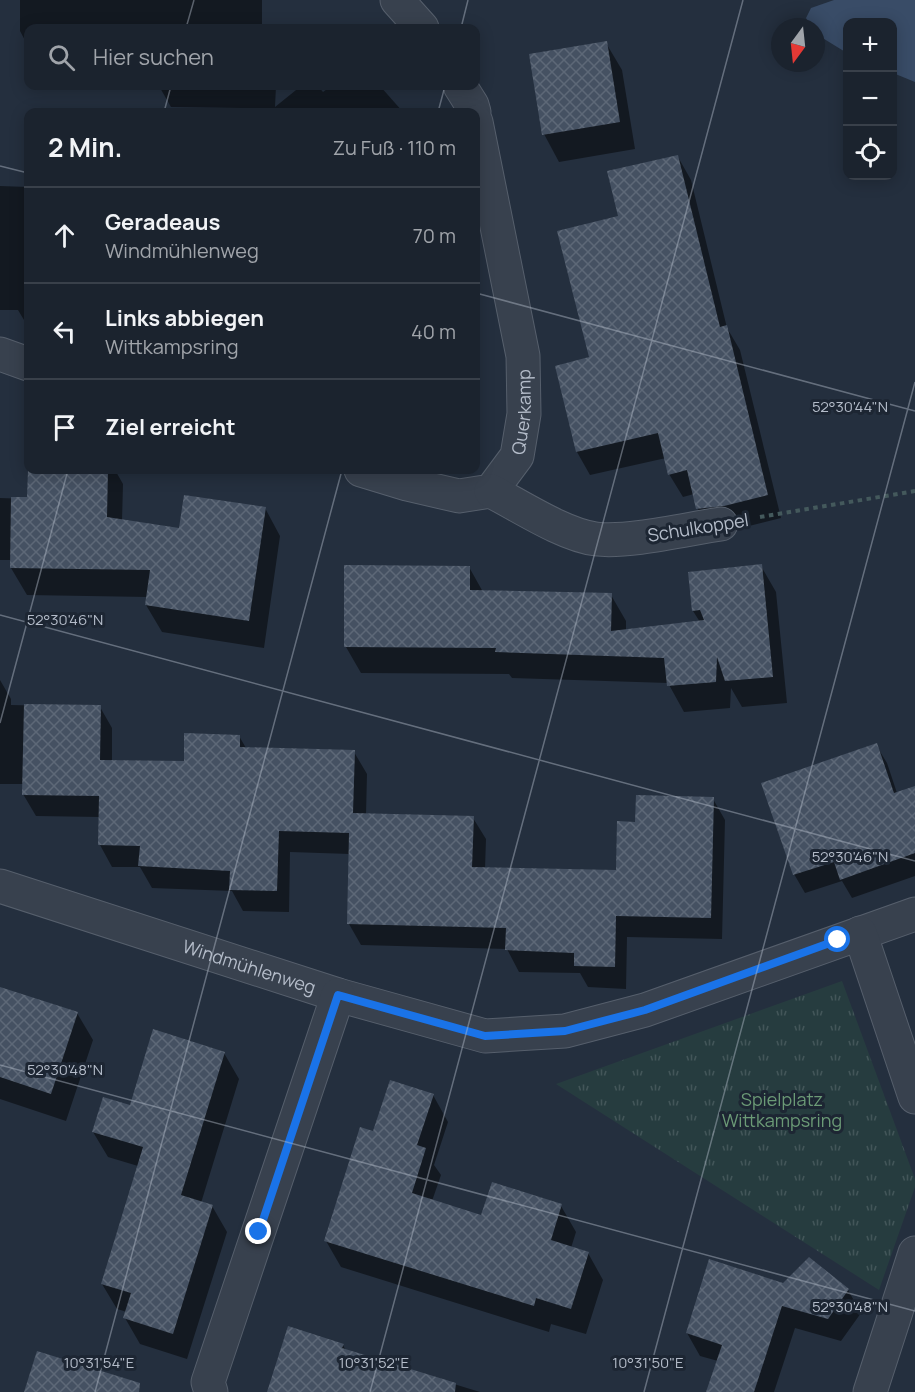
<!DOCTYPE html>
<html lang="de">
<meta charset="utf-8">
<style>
:root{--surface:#1b232e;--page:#282f3a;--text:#f1f3f6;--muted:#a0a4aa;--line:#39404a}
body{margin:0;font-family:Manrope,sans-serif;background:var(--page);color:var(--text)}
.controls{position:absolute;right:18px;top:18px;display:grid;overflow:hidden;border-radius:12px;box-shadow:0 3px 15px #0003}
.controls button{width:54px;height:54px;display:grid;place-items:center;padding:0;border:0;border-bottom:2px solid var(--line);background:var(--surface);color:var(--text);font:30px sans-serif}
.compass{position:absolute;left:771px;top:18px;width:54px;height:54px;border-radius:50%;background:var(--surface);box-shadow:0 3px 15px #0003;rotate:195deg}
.stop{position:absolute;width:18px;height:18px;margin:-14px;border:4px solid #1a73e8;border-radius:50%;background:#fff}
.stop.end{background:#1a73e8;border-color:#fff;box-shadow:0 2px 6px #0008}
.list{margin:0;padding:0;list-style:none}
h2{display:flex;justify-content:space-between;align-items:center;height:78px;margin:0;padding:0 24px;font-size:26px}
h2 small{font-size:20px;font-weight:400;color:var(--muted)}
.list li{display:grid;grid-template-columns:39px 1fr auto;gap:18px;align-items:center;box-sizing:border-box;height:96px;padding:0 24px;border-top:2px solid var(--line)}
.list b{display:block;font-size:22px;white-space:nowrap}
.list p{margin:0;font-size:20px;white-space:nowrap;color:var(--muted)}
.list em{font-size:20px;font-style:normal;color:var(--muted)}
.icon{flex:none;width:33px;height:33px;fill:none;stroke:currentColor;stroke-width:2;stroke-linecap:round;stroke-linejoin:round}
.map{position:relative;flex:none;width:915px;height:1392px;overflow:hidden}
.search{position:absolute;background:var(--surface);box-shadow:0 3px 15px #0003;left:24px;top:24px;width:456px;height:66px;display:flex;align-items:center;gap:15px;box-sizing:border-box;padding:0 21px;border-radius:12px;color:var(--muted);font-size:22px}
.panel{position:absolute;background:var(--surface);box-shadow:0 3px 15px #0003;left:24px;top:108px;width:456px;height:366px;border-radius:12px}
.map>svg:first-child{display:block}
</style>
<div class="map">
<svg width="915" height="1392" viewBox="0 0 915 1392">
<defs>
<pattern id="park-tufts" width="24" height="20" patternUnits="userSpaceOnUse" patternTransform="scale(1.5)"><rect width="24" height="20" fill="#263c3f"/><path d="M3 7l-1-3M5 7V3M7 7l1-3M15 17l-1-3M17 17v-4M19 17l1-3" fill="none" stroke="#435659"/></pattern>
<pattern id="building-cross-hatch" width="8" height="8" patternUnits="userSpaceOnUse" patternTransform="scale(1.5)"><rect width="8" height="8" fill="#455162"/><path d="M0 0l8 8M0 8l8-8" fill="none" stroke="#5d6877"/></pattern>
</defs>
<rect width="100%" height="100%" fill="#242f3e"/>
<path fill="url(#park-tufts)" d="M 842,981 L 915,1179 L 915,1187 L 879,1290 L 556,1084 Z"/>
<path fill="#394c67" d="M 834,0 L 915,0 L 915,82 L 893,73 L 892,22 L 848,22 L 847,53 L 816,34 L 816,27 L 811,27 L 806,18 L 811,8 Z"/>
<g fill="#0007">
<path d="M 20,0 L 262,0 L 262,28 L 28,28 L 28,46 L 20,31 Z"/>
<path d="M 606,43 L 622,70 L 635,149 L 559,162 L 544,134 Z"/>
<path d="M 159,86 L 276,86 L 275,107 L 301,86 L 318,86 L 323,92 L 331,86 L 380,86 L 403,112 L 246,112 L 242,108 L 171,107 Z"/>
<path d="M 678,157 L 691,180 L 727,328 L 740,350 L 781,518 L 737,529 L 711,532 L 698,509 L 694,494 L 683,497 L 669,474 L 666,458 L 590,475 L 577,452 L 557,367 L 590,359 L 620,217 Z"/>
<path d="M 0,186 L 28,187 L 28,320 L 24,320 L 18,310 L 0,310 Z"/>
<path d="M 29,470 L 115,470 L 123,484 L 122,521 L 180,530 L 265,508 L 280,536 L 264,648 L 162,632 L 146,605 L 148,597 L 27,595 L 11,568 L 12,560 L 0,560 L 0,498 L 29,499 Z"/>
<path d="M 761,566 L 776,592 L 787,703 L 742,707 L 731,688 L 730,708 L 684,712 L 668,683 L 512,678 L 509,674 L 361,673 L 346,647 L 469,567 L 483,592 L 611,595 L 626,621 L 626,630 L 700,622 L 693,611 Z"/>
<path d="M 0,680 L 11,699 L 11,705 L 100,707 L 112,728 L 112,762 L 185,763 L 239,736 L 246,748 L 354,752 L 367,774 L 366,815 L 473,818 L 486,839 L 485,869 L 618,872 L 636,824 L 713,799 L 725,820 L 722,939 L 627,937 L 626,989 L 588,987 L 580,973 L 519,972 L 507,949 L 361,945 L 349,924 L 350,854 L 290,852 L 289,912 L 243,911 L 232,891 L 152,888 L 140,867 L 112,867 L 100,845 L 100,817 L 36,816 L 23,794 L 24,784 L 0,784 Z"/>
<path d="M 876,745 L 887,763 L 897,793 L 915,787 L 915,876 L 852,898 L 842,881 L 805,893 L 794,874 Z"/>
<path d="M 0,988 L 77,1013 L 93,1040 L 66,1121 L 0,1099 Z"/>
<path d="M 224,1053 L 239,1079 L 201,1203 L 212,1206 L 227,1232 L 187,1359 L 140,1344 L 125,1318 L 127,1312 L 117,1309 L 102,1284 L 138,1166 L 108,1157 L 93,1132 L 131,1107 Z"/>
<path d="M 433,1095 L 448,1122 L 434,1165 L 441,1175 L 432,1201 L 482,1217 L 561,1206 L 576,1232 L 571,1248 L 588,1253 L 603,1280 L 586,1334 L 551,1324 L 549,1332 L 341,1267 L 326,1241 L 374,1133 Z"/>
<path d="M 783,1285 L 848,1290 L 861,1313 L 841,1341 L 795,1328 L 774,1392 L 708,1392 L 718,1361 L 700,1356 L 687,1333 Z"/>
<path d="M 343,1345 L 346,1351 L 480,1392 L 269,1392 Z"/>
</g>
<g fill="url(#building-cross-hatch)">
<path d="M 607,41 L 620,122 L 542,135 L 529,54 Z"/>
<path d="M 678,155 L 720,327 L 727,325 L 768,495 L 724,506 L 696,509 L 687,470 L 668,475 L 658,433 L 576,452 L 555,366 L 589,357 L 557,231 L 618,216 L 607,171 Z"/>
<path d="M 28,470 L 108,470 L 107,517 L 179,528 L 184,495 L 266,507 L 249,621 L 145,605 L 150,570 L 10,568 L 11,497 L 27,497 Z"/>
<path d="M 762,564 L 773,677 L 725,681 L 717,657 L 716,682 L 667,686 L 664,658 L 495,652 L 496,648 L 344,647 L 344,565 L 470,566 L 470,590 L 612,593 L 611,631 L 704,620 L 700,610 L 692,611 L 688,572 Z"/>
<path d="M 24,704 L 101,705 L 100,760 L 184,761 L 184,733 L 240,735 L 240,747 L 355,750 L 353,813 L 474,816 L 472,867 L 616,870 L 617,821 L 635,822 L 636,795 L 714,797 L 711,918 L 616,916 L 615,967 L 574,966 L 574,953 L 505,950 L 506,928 L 347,924 L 349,833 L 279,831 L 277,891 L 229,890 L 230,871 L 138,866 L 140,846 L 98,845 L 99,796 L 22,795 Z"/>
<path d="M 877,743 L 894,793 L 915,786 L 915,853 L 840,880 L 834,862 L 793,875 L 761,783 Z"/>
<path d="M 0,987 L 78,1012 L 51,1094 L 0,1077 Z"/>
<path d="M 153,1029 L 225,1052 L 181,1195 L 213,1205 L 173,1334 L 123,1318 L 131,1293 L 101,1284 L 143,1147 L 92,1132 L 103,1097 L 130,1105 Z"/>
<path d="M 390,1080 L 434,1094 L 417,1145 L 426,1148 L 412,1193 L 481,1215 L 492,1182 L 562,1204 L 551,1240 L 589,1252 L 571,1309 L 536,1298 L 534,1306 L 324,1241 L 360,1127 L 373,1131 Z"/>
<path d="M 809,1257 L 849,1289 L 828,1319 L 782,1306 L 754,1392 L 706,1392 L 722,1345 L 686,1333 L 709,1259 L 783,1283 Z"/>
<path d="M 288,1326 L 344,1344 L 342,1348 L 456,1383 L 455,1392 L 267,1392 Z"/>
<path d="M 37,1351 L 140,1383 L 139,1392 L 24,1392 Z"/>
</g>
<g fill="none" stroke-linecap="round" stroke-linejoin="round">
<defs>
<g id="street">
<path d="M 397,0 L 422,28"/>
<path d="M 460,86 L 472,105 L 474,112"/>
<path d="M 0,354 L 28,364"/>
<path id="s1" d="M 361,470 L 407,484 L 459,496 L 491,491 L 517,456 L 524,414 L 523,356 L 476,122"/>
<path d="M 491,491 C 520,506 564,535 596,539 C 628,543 687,529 721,524"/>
<path id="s2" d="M 0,886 L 338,995 L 485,1036 L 565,1031 L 645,1010 L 915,914"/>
<path d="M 860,933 L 915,1097"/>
<path d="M 211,1392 L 208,1382 L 338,995"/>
<path d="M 870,1392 L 915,1253"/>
</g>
</defs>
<use href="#street" stroke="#565f6c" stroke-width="35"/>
<path stroke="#44595c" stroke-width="4" stroke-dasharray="4.5 4.5" stroke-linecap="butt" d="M 760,517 L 915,491"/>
<use href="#street" stroke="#38414e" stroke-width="33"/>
</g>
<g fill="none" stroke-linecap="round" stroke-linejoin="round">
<path stroke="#1a73e8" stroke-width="8" d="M 259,1232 L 338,995 L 485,1036 L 565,1031 L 645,1010 L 838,940"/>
</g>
<path fill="none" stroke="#b4bcc9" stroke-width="1.5" stroke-opacity="0.45" d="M 186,28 L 194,0M 461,28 L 468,0M 164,112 L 171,86M 438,112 L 445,86M 0,166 L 28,173M 476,293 L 915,411M 0,615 L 915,861M 0,723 L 68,470M 0,1065 L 915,1311M 95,1392 L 342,470M 370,1392 L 743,0M 644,1392 L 915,382"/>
<g text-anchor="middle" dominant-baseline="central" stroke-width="6" stroke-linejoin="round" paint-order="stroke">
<g font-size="18" fill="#b4bcc9" stroke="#1d2633">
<text stroke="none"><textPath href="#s1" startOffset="222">Querkamp</textPath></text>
<text transform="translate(698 527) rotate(-9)">Schulkoppel</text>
<text stroke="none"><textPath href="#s2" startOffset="262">Windmühlenweg</textPath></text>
</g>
<g font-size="18" fill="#6b9a76" stroke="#1d2633">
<text x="782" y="1099">Spielplatz<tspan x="782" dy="21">Wittkampsring</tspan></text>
</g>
</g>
<g font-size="15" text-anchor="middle" fill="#b4bcc9" stroke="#1d2633" stroke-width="6" stroke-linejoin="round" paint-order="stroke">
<text x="850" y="412">52°30'44"N</text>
<text x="65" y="625">52°30'46"N</text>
<text x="850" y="862">52°30'46"N</text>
<text x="65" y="1075">52°30'48"N</text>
<text x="850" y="1312">52°30'48"N</text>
<text x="99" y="1368">10°31'54"E</text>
<text x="374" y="1368">10°31'52"E</text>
<text x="648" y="1368">10°31'50"E</text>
</g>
</svg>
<div class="controls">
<button>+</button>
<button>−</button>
<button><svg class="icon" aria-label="locate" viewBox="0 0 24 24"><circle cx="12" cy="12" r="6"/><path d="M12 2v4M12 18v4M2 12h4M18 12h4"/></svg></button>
</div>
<svg class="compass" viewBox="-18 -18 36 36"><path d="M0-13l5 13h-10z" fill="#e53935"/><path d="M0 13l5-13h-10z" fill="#a0a4aa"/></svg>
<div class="stop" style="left:838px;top:940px"></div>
<div class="stop end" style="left:259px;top:1232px"></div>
<div class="search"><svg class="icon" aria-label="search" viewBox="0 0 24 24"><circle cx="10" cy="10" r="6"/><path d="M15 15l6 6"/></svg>Hier suchen</div>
<section class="panel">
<h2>2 Min.<small>Zu Fuß · 110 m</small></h2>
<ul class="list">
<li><svg class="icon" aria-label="ahead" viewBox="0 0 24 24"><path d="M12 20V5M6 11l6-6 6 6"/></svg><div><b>Geradeaus</b><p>Windmühlenweg</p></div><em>70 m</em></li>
<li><svg class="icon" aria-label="left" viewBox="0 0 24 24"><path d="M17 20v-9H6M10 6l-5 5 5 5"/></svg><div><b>Links abbiegen</b><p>Wittkampsring</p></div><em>40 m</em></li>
<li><svg class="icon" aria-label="arrive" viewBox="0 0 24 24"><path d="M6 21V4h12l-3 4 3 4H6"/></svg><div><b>Ziel erreicht</b></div></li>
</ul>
</section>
</div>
